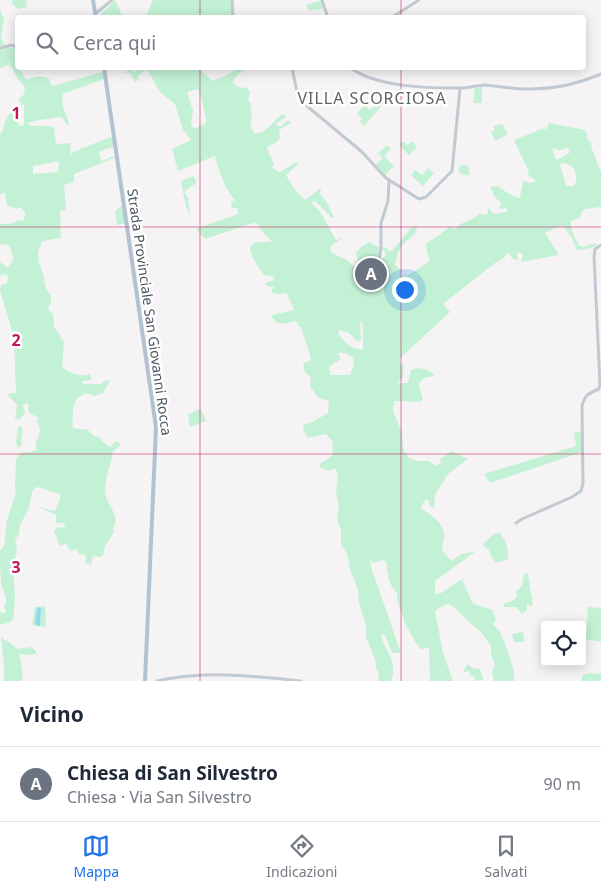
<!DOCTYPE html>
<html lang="it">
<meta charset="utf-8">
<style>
:root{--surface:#fff;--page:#f6f6f7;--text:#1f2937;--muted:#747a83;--line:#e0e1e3;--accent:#1a73e8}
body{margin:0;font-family:"Noto Sans",sans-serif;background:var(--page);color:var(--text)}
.controls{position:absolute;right:15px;bottom:15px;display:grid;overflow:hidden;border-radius:5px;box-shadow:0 2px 12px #0003}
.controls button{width:45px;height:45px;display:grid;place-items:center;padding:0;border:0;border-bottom:1px solid var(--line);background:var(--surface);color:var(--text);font:25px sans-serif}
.you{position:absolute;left:404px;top:289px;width:18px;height:18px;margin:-12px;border:4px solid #fff;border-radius:50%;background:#1a73e8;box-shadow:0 0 0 8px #1a73e833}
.badge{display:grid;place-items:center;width:32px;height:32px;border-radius:50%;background:var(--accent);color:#fff;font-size:16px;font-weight:700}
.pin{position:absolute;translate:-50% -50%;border:2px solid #fff;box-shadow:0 1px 5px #0006}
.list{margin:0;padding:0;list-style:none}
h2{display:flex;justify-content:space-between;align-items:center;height:65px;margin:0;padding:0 20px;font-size:21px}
h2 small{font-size:16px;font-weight:400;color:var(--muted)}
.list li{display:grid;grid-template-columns:32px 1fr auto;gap:15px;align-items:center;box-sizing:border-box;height:75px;padding:0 20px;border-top:1px solid var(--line)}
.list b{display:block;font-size:19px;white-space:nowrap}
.list p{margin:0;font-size:16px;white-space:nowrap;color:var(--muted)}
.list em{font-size:16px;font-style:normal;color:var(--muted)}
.icon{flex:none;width:28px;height:28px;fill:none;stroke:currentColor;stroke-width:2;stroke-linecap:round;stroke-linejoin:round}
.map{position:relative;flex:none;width:601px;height:681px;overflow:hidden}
.search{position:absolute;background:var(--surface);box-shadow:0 2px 12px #0003;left:15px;right:15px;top:15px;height:55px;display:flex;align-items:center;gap:12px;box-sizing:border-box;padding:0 18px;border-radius:5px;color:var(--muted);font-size:19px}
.sheet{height:140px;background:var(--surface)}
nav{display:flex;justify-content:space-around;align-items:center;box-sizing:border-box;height:70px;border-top:1px solid var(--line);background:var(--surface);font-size:14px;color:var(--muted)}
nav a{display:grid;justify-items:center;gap:2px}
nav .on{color:var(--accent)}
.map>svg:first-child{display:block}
</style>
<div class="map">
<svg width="601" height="681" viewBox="0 0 601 681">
<rect width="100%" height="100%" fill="#f5f3f3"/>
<g fill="#c3f1d5" fill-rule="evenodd">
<path d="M 12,0 L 26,0 L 27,7 L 18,9 L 13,5 Z"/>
<path d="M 115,0 L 123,17 L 109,17 L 108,14 L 98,17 Z"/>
<path d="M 153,0 L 231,0 L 232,17 L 145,18 Z"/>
<path d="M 322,0 L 324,8 L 316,11 L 315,9 L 310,11 L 306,5 Z"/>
<path d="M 0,10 L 4,19 L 1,38 L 5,45 L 0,47 Z"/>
<path d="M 8,47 L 17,49 L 17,55 L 14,53 L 18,68 L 19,68 L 26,80 C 33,78 41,74 49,79 L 52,86 L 103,72 L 104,79 C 90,84 77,89 63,94 L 62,104 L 70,126 L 66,124 L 63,118 L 60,117 L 39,120 L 27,123 L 32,126 L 52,126 L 54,128 L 56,144 L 70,143 L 71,155 L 73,152 L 113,136 L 114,146 L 99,152 L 101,161 L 115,156 L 116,157 L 74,174 L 74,182 L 64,185 L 66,210 L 60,211 L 61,238 L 42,241 L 38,252 L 39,263 L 42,270 L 46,289 L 51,296 L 51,301 L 48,309 L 53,314 L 54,327 L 64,342 L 62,366 C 68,374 82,377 90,374 L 92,380 L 83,381 L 82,383 L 84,384 L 101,384 L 107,380 L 110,381 L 103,393 L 95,396 L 86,393 C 83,394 77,398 76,400 C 73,403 72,424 73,428 L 88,430 L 94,436 L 100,437 L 101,440 L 110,447 L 116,441 L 119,442 L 120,446 L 113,451 C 112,463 102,484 106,497 C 110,509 120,516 113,529 L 114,532 L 105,546 L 103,555 L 101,557 L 93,556 L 91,564 L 85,563 L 86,555 L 79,554 L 77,549 L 71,551 L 67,546 L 67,543 L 60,546 L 54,531 L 57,527 L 65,528 L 64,523 L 56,523 L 56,515 L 38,507 L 55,511 L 60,499 L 60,494 L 51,492 L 38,487 L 35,488 L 32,492 L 29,508 L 20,525 L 19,534 L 15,540 L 17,548 L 13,566 L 15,600 L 13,619 L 10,622 L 0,625 L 0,612 L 4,613 L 6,612 L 4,607 C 9,599 3,591 1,583 C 0,573 0,561 0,550 L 4,547 L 7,520 L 16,493 L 15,488 L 16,460 L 20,453 L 36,451 L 36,441 C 41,434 41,429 37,421 L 39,418 L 29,413 L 28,410 L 29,405 L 27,403 L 22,405 L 25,412 L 23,416 L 20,419 L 15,419 L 17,405 L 7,394 L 16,393 L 14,337 L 0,290 L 1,285 L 7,283 L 8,276 L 5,274 L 0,276 L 0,262 L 8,268 L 14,258 L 9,245 L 0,244 L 0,224 L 10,224 L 20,220 L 23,221 L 26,214 L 21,207 L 16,209 L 7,205 L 5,193 L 0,194 L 0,135 C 6,127 3,115 15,111 L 14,117 L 20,126 L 24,125 L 24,105 L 18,100 L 24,94 L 25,87 L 18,79 L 9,62 L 8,62 L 9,65 L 0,68 L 0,50 ZM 59,161 L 58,172 L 33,174 L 33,166 Z"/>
<path d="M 141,68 L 201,68 L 202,72 L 213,81 L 227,75 L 239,68 L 255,68 C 247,68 234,74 233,83 L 238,87 L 247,88 L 250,92 L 248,100 L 250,102 L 252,117 L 250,126 L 255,134 C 269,132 272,121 283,114 L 286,117 L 275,124 L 280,127 L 288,120 L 291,123 L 279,130 L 280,138 L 277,142 L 267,147 L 267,149 L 274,164 L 272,168 L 280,172 L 298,161 L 297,165 L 286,175 L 295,190 L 305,200 L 321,188 L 320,194 L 326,201 L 334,217 L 332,218 L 315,201 L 311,202 L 321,213 L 336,240 L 343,237 L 330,247 L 332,253 L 347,260 L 356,268 L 359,266 L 356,253 L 361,247 L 369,242 L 380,248 L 375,274 L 366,269 L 365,272 L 367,273 L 366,274 L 367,277 L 375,281 L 380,270 L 382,259 L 386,255 L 383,248 L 385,247 L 389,251 L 392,251 L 411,228 L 414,226 L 417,228 C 415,238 407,238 402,246 C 397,252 397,258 395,265 L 402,271 L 400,276 L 410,274 L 430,261 L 427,252 L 426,244 L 450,227 L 455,229 C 462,221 472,221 479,214 L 485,215 L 488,213 L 488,208 L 494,214 L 507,212 L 507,208 L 499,209 L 501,203 L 495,197 L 490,187 L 498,186 L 506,192 L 518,198 L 520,197 L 523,182 L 524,181 L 530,183 L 536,181 L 527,174 L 529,172 L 514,140 L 544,128 L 546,130 L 549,123 L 585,130 L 587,134 L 587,139 L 591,143 L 592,149 L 601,172 L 601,207 L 584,209 L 581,213 L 581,217 L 571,221 C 570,228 575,243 582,247 L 596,243 L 597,245 L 591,248 L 577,250 L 571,236 L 564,227 L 558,227 L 545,233 L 559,255 L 521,262 L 523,255 L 520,252 L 517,254 L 518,259 L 516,260 L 513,259 L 509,253 L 506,254 L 504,258 L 495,263 L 443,304 L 450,312 L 399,359 L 400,363 L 403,364 C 405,369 402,373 403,378 L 398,382 L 399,383 L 408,383 L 411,370 C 419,366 427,370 434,374 L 434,376 L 424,378 L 418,384 L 423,399 L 420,402 L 394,401 L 393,411 L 403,435 L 402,437 L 404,451 L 409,458 L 417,461 L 429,461 L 436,466 L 441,463 L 440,459 L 452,451 L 468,459 L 448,474 L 434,496 L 435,503 L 433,508 L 430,506 L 428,499 L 424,501 L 421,508 C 429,514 443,522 444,533 C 445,538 442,544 442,550 L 451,561 L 462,554 L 476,551 L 435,581 L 435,594 L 441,593 L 462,579 L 471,600 L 474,604 L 492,610 L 496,619 L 493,625 L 499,630 L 505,643 L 514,672 L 514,681 L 494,681 L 492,672 L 495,664 L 491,655 L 491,646 L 480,631 L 469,622 L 453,606 L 446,604 L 435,611 L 443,653 L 453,681 L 430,681 L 429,648 L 421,649 C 410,636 397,609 397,593 C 388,585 388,573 386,562 L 382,560 L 375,563 L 370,560 L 372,570 L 401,653 L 392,653 L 385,635 L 381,634 C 384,652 399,659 391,681 L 378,681 L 379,672 L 376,668 L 376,662 L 366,637 L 366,625 L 359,603 L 358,589 L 350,570 L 348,556 L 341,544 L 341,531 L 337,518 L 339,507 L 336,491 L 338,477 L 336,468 L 329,471 L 319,467 L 321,463 L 332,456 L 333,442 L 326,434 L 308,438 L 303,430 L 304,425 L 312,422 L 328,413 L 329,401 L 319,398 L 310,387 L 311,378 C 306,372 302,372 304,363 L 310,361 L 311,358 L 301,327 L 298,326 L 298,323 L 295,321 C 286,323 278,327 272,317 L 272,315 L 294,310 L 287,294 L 286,293 L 279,294 L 272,293 L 272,289 L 275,287 L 267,286 L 265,283 L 274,280 L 274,278 L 272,276 L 264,275 C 258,266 252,260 250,247 L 255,242 L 272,242 L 260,229 L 256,222 L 205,239 L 196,229 L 238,214 L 237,208 L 232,208 L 231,202 L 235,200 C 225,189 218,169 215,156 L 178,171 L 172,149 L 191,140 L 183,130 L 175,104 L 160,92 L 147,69 L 138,76 L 138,80 L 135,82 L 130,73 L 126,73 L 128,69 L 134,72 ZM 198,89 L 201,96 L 206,119 L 206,123 L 196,128 L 193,128 L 191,123 L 193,111 L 187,92 ZM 552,148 L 560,150 L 568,148 L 570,152 L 565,156 L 556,160 ZM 563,163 C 574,164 577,172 576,182 L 573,186 L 566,186 L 560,164 ZM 360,321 L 363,325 L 363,348 L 362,350 C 350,348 345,343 338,333 L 340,330 L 349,333 L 358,342 L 361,339 ZM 338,353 L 345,353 L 353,357 L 354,364 L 350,375 L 330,375 L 329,367 L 341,359 Z"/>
<path d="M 482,87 L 482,103 L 473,103 L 475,88 Z"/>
<path d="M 380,99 L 384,103 L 364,126 L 360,121 L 362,119 L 357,113 L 365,105 L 370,110 Z"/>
<path d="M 502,124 L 508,134 L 495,141 L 491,132 L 495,130 L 493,126 Z"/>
<path d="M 412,141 L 417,147 L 409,155 L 399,145 L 401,142 L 405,142 L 407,145 Z"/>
<path d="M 387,145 L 391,149 L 384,156 L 394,166 L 385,175 L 375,165 L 383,158 L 378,153 Z"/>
<path d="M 468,165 L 470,176 L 459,173 L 459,166 Z"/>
<path d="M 428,168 L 434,173 L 423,186 L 411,175 L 415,170 L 422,175 Z"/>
<path d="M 193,176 L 196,180 L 196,183 L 184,192 L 188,198 L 190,215 C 184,204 184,193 181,181 Z"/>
<path d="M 123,205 L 126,223 L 117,225 L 115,211 Z"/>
<path d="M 201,409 L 206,421 L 190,427 L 188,414 Z"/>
<path d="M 18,426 L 20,426 L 23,430 L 21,440 L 22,445 L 18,448 L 16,443 Z"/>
<path d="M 581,431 L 582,452 L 490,483 L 484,474 L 576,446 L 574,433 Z"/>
<path d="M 499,533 C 506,538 509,551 508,559 L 495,563 L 488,549 L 484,547 L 483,544 L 494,534 Z"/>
<path d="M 526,573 L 528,574 L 533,606 L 530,606 L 527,603 L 527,610 L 522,614 L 516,607 L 504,607 L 503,604 L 514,600 L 517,596 L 516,591 L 522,586 L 524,574 Z"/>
<path d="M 45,606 L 46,627 L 40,626 L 41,612 L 37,609 L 35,621 L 37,626 L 32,625 L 35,607 Z"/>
<path d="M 588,607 L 601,608 L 601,642 L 586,639 Z"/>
<path d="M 523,632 L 524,642 L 514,642 L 512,634 Z"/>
<path d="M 1,637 L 18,649 L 31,647 L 36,651 L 36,654 L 25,655 L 19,653 L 23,676 L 21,681 L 4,681 L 4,664 Z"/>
<path d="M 468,664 L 472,668 L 480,669 L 483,678 L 483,680 L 475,681 L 474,676 L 470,675 L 470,671 L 464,672 L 463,671 Z"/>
<path d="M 590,673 L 601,674 L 601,681 L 581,681 L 583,675 Z"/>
</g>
<path fill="#90daee" d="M 39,607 L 41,608 L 40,626 L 37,626 L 35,622 L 37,609 Z"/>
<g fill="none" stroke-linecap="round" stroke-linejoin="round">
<g stroke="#c1cad2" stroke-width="3">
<path d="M 232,0 L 233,18"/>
<path d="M 322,0 L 328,18"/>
<path d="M 95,14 L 112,0"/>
<path d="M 391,18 L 419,0"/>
<path d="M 0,48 L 11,45 L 18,47"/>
<path d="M 292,68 L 297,92 L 308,107 L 361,151 L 386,178 L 419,199 L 426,197 L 452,171 L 460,89"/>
<path d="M 351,68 C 376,87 427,88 458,88 C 467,89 476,85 485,85 C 500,86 515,90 531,89 C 556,89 578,84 601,74"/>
<path d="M 376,278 L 381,249 L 381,223 L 388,201 L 389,181"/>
<path d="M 516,523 L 522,519 L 572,497 L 581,491 L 583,484 L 582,407 C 584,395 589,393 599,389 L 600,385 L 594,256 L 595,249 L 601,245"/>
<path d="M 157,681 C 205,670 253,676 301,681"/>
</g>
<g stroke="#b3c2d1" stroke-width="4">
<path d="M 93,0 L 96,18"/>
<path d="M 104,68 L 156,427 L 145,681"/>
</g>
</g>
<path fill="none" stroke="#c2185b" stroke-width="1" stroke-opacity="0.55" d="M 200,0 L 200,18M 401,0 L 401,18M 200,68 L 200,681M 401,68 L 401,681M 0,227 L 601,227M 0,454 L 601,454"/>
<g text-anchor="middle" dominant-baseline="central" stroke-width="5" stroke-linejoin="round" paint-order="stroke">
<g font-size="14" fill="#4a5661" stroke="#fff">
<text transform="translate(150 312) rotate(82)">Strada Provinciale San Giovanni Rocca</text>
</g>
<g font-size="16" letter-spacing="1" fill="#5f6368" stroke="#fff">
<text x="372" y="98">VILLA SCORCIOSA</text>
</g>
</g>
<g font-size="16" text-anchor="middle" font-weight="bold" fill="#c2185b" stroke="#fff" stroke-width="5" stroke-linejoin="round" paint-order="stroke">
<text x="16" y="119">1</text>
<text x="16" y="346">2</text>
<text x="16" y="573">3</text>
</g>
</svg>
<div class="controls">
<button><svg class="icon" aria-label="locate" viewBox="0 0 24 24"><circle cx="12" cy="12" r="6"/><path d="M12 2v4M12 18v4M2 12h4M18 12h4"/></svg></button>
</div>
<div class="you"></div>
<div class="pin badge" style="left:371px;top:274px;background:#6b7280">A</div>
<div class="search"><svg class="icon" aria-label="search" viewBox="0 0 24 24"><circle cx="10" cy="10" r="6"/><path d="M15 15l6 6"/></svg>Cerca qui</div>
</div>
<section class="sheet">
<h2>Vicino<small></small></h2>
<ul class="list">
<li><span class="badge" style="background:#6b7280">A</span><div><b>Chiesa di San Silvestro</b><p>Chiesa · Via San Silvestro</p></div><em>90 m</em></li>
</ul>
</section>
<nav>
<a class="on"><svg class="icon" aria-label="map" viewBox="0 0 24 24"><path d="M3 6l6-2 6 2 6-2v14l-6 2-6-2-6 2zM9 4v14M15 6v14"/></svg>Mappa</a>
<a><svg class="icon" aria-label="directions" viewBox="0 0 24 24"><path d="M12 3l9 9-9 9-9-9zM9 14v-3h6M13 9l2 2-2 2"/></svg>Indicazioni</a>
<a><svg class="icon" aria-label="saved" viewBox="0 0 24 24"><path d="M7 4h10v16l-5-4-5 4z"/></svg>Salvati</a>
</nav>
